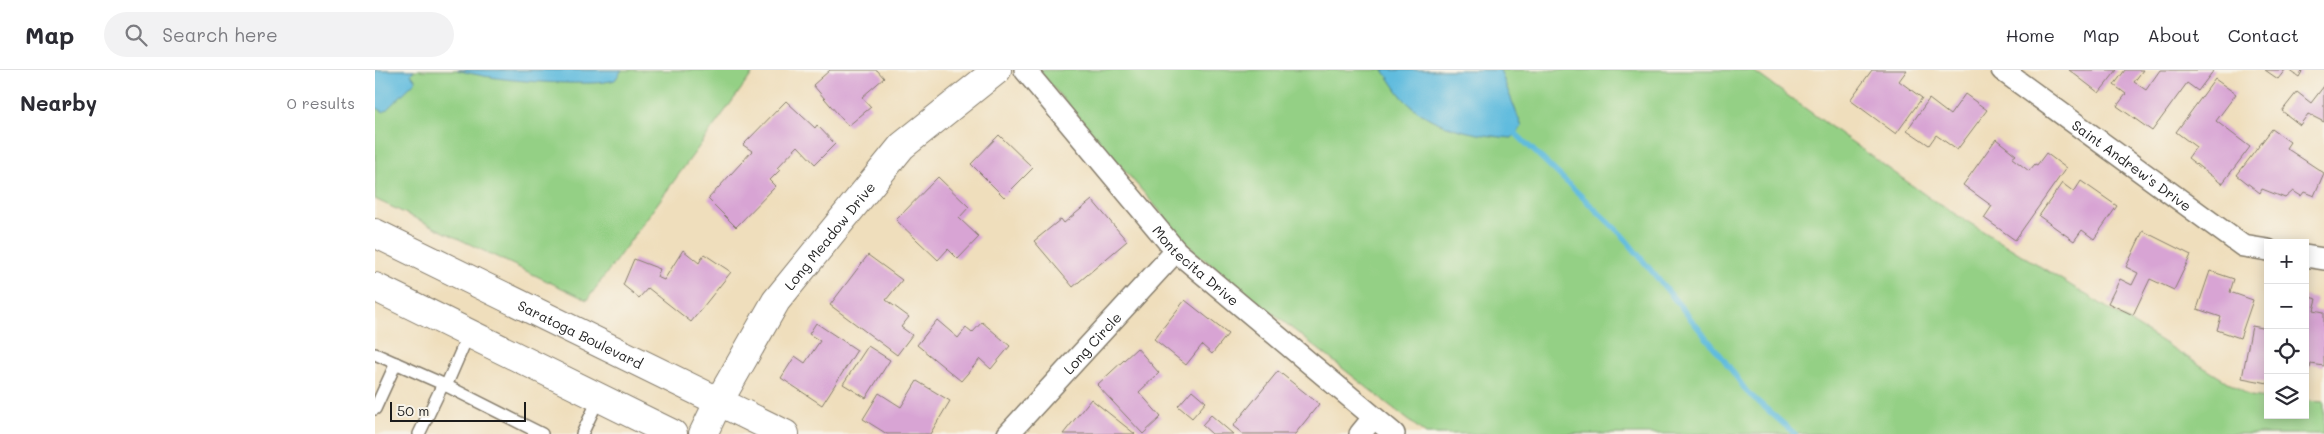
<!DOCTYPE html>
<meta charset="utf-8">
<style>
:root{--surface:#fff;--page:#f2f2f3;--text:#2b2b33;--muted:#7c7c81;--line:#e1e1e2}
body{margin:0;font-family:Mali,sans-serif;background:var(--page);color:var(--text)}
.controls{position:absolute;right:15px;bottom:15px;display:grid;overflow:hidden;border-radius:0px;box-shadow:0 2px 12px #0003}
.controls button{width:45px;height:45px;display:grid;place-items:center;padding:0;border:0;border-bottom:1px solid var(--line);background:var(--surface);color:var(--text);font:25px sans-serif}
.scale{position:absolute;left:15px;bottom:12px;width:136px;box-sizing:border-box;padding-left:5px;border:2px solid #1c1c1c;border-top:0;font-size:14px;line-height:18px;white-space:nowrap;color:#1c1c1c;-webkit-text-stroke:4px #f7f3e8;paint-order:stroke}
.list{margin:0;padding:0;list-style:none}
h2{display:flex;justify-content:space-between;align-items:center;height:65px;margin:0;padding:0 20px;font-size:21px}
h2 small{font-size:16px;font-weight:400;color:var(--muted)}
.icon{flex:none;width:28px;height:28px;fill:none;stroke:currentColor;stroke-width:2;stroke-linecap:round;stroke-linejoin:round}
.map{position:relative;flex:none;width:1949px;height:364px;overflow:hidden}
header{display:flex;align-items:center;gap:30px;box-sizing:border-box;height:70px;padding:0 25px;background:var(--surface);border-bottom:1px solid var(--line)}
header strong{font-size:24px}
nav{display:flex;gap:28px;margin-inline-start:auto;font-size:18px}
.search{width:350px;height:45px;background:var(--page);display:flex;align-items:center;gap:12px;box-sizing:border-box;padding:0 18px;border-radius:28px;color:var(--muted);font-size:19px}
main{display:flex}
aside{flex:1;background:var(--surface)}
.map>svg:first-child{display:block}
</style>
<header>
<strong>Map</strong>
<div class="search"><svg class="icon" aria-label="search" viewBox="0 0 24 24"><circle cx="10" cy="10" r="6"/><path d="M15 15l6 6"/></svg>Search here</div>
<nav><a>Home</a><a>Map</a><a>About</a><a>Contact</a></nav>
</header>
<main>
<aside>
<h2>Nearby<small>0 results</small></h2>
<ul class="list">
</ul>
</aside>
<div class="map">
<svg width="1949" height="364" viewBox="0 0 1949 364">
<rect width="100%" height="100%" fill="#f7f3e8"/>
<filter id="ink" filterUnits="userSpaceOnUse"><feTurbulence type="fractalNoise" baseFrequency=".02" numOctaves="2"/><feDisplacementMap in="SourceGraphic" scale="10" xChannelSelector="R" yChannelSelector="G"/><feConvolveMatrix kernelMatrix="1 2 1 2 8 2 1 2 1" color-interpolation-filters="sRGB"/></filter>
<filter id="wash" filterUnits="userSpaceOnUse"><feTurbulence type="fractalNoise" baseFrequency=".0096" numOctaves="4" result="noise"/><feDisplacementMap in="SourceGraphic" scale="20" xChannelSelector="R" yChannelSelector="G"/><feGaussianBlur stdDeviation="1.12" result="paint"/><feColorMatrix in="noise" values="0 0 0 0 0 0 0 0 0 0 0 0 0 0 0 0 0 1.4 0 .05"/><feComposite in="paint" operator="in"/></filter>
<g filter="url(#wash)">
<rect width="100%" height="100%" fill="#efdebc"/>
<g fill="#94d085" stroke="#587650">
<path d="M 0,0 L 380,0 L 212,230 L 0,129 Z"/>
<path d="M 663,0 L 1377,0 L 1556,129 L 1875,326 L 1893,328 L 1893,345 L 1930,345 L 1930,331 L 1949,332 L 1949,364 L 1051,364 L 820,182 Z"/>
</g>
<g fill="#60bcde" stroke="#3e6c7d">
<path d="M 0,0 L 39,0 L 36,4 L 41,11 L 9,42 L 0,37 Z"/>
<path d="M 82,0 L 247,0 L 240,10 C 225,14 209,13 194,13 C 155,12 119,10 82,0 Z"/>
<path d="M 1008,0 L 1125,0 L 1147,57 L 1137,68 C 1099,65 1055,58 1028,28 C 1021,20 1015,9 1008,0 Z"/>
</g>
<g fill="none" stroke-linecap="round" stroke-linejoin="round">
<path stroke="#60bcde" stroke-width="5.5" d="M 1136,59 L 1247,165 L 1347,287 L 1372,322 L 1420,364"/>
</g>
<g id="blocks">
<g fill="#d8a4d4">
<path d="M 455,0 L 502,0 L 509,8 L 487,27 L 496,37 L 473,56 L 438,15 Z"/>
<path d="M 1497,0 L 1532,0 L 1524,11 L 1547,28 L 1521,64 L 1475,30 Z"/>
<path d="M 1694,0 L 1742,0 L 1724,23 Z"/>
<path d="M 1750,0 L 1768,0 L 1759,12 L 1771,20 L 1785,0 L 1839,0 L 1823,21 L 1812,13 L 1777,61 L 1742,36 L 1751,24 L 1739,15 Z"/>
<path d="M 1890,0 L 1910,0 L 1903,9 Z"/>
<path d="M 1914,0 L 1928,0 L 1924,7 Z"/>
<path d="M 1840,9 L 1861,24 L 1841,51 L 1875,77 L 1847,114 L 1813,88 L 1821,77 L 1801,62 Z"/>
<path d="M 1949,16 L 1949,52 L 1933,44 L 1925,55 L 1907,41 L 1922,22 L 1936,33 Z"/>
<path d="M 1590,24 L 1612,40 L 1582,80 L 1561,65 L 1554,75 L 1532,60 L 1554,29 L 1575,45 Z"/>
<path d="M 411,31 L 440,58 L 442,55 L 460,74 L 440,94 L 423,76 L 402,98 L 405,100 L 395,110 L 401,116 L 361,157 L 333,129 L 377,81 L 368,75 Z"/>
<path d="M 1897,59 L 1915,72 L 1911,78 L 1949,103 L 1939,126 L 1929,122 L 1926,126 L 1918,121 L 1910,128 L 1887,119 L 1885,123 L 1862,105 Z"/>
<path d="M 624,65 L 658,98 L 629,127 L 596,94 Z"/>
<path d="M 1621,69 L 1641,85 L 1637,88 L 1654,101 L 1660,94 L 1662,95 L 1671,83 L 1691,98 L 1640,170 L 1609,148 L 1617,136 L 1588,115 Z"/>
<path d="M 563,107 L 594,137 L 584,148 L 604,167 L 583,189 L 573,179 L 563,190 L 521,150 Z"/>
<path d="M 1706,111 L 1742,136 L 1719,169 L 1707,160 L 1699,171 L 1664,146 L 1687,113 L 1699,122 Z"/>
<path d="M 717,130 L 752,171 L 698,217 L 659,171 L 686,149 L 689,153 Z"/>
<path d="M 1768,161 L 1816,185 L 1799,220 L 1775,209 L 1758,245 L 1733,233 L 1745,209 L 1757,215 L 1763,203 L 1751,197 Z"/>
<path d="M 308,180 L 324,193 L 329,184 L 356,202 L 316,252 L 273,218 L 264,228 L 248,215 L 259,189 L 285,199 L 282,207 L 289,210 Z"/>
<path d="M 493,185 L 527,210 L 511,230 L 534,247 L 526,257 L 537,265 L 522,285 L 455,235 Z"/>
<path d="M 1835,201 L 1859,209 L 1855,222 L 1878,230 L 1865,268 L 1842,260 L 1846,247 L 1822,239 Z"/>
<path d="M 1930,226 L 1942,229 L 1939,240 L 1949,242 L 1949,296 L 1936,294 L 1935,298 L 1930,298 Z"/>
<path d="M 810,230 L 853,264 L 837,284 L 827,275 L 811,295 L 779,269 Z"/>
<path d="M 562,250 L 583,268 L 591,258 L 597,263 L 607,252 L 635,276 L 616,299 L 605,289 L 586,311 L 542,275 Z"/>
<path d="M 441,253 L 482,280 L 447,335 L 406,308 L 420,286 L 430,293 L 445,271 L 434,264 Z"/>
<path d="M 1877,256 L 1893,259 L 1893,313 L 1867,308 Z"/>
<path d="M 493,276 L 515,290 L 491,328 L 468,314 Z"/>
<path d="M 762,278 L 784,303 L 764,322 L 786,347 L 768,364 L 722,315 Z"/>
<path d="M 903,301 L 944,334 L 920,364 L 868,364 L 858,356 Z"/>
<path d="M 542,311 L 575,331 L 555,364 L 512,364 L 488,349 L 504,323 L 526,337 Z"/>
<path d="M 817,320 L 831,332 L 817,348 L 803,336 Z"/>
<path d="M 716,329 L 760,364 L 688,364 Z"/>
<path d="M 836,345 L 858,364 L 837,364 L 827,355 Z"/>
</g>
</g>
</g>
<g filter="url(#ink)">
<use href="#blocks" fill-opacity="0" stroke="#867d6c" stroke-width="1"/>
<g fill="none" stroke-linecap="round" stroke-linejoin="round">
<defs>
<g id="lane">
<path d="M 0,284 L 68,314 L 167,364"/>
<path d="M 71,316 L 94,263"/>
<path d="M 0,339 L 21,293"/>
<path d="M 44,364 L 68,314"/>
<path d="M 207,364 L 224,328"/>
</g>
<g id="street">
<path id="s1" d="M 650,0 L 801,181 L 1019,364"/>
<path id="s2" d="M 1627,0 L 1868,176 L 1893,180"/>
<path d="M 1930,186 L 1949,189"/>
<path id="s3" d="M 633,364 L 801,181"/>
<path d="M 985,364 L 998,348"/>
</g>
<g id="secondary">
<path id="s4" d="M 0,163 L 410,364"/>
<path d="M 0,217 L 298,364"/>
<path id="s5" d="M 328,364 L 344,331 L 401,231 L 527,76 L 622,0"/>
</g>
</defs>
<use href="#lane" stroke="#867d6c" stroke-width="14"/>
<use href="#street" stroke="#867d6c" stroke-width="24"/>
<use href="#secondary" stroke="#867d6c" stroke-width="30"/>
<use href="#lane" stroke="#fff" stroke-width="11"/>
<use href="#street" stroke="#fff" stroke-width="21"/>
<use href="#secondary" stroke="#fff" stroke-width="28"/>
</g>
</g>
<g text-anchor="middle" dominant-baseline="central" stroke-width="4" stroke-linejoin="round" paint-order="stroke">
<g font-size="14" fill="#1c1c1c" stroke="#f7f3e8">
<text stroke="none"><textPath href="#s2" startOffset="161">Saint Andrew's Drive</textPath></text>
<text stroke="none"><textPath href="#s5" startOffset="236">Long Meadow Drive</textPath></text>
<text stroke="none"><textPath href="#s1" startOffset="260">Montecita Drive</textPath></text>
<text stroke="none"><textPath href="#s4" startOffset="229">Saratoga Boulevard</textPath></text>
<text stroke="none"><textPath href="#s3" startOffset="124">Long Circle</textPath></text>
</g>
</g>
</svg>
<div class="controls">
<button>+</button>
<button>−</button>
<button><svg class="icon" aria-label="locate" viewBox="0 0 24 24"><circle cx="12" cy="12" r="6"/><path d="M12 2v4M12 18v4M2 12h4M18 12h4"/></svg></button>
<button><svg class="icon" aria-label="layers" viewBox="0 0 24 24"><path d="M12 4l9 5-9 5-9-5zM3 14l9 5 9-5"/></svg></button>
</div>
<div class="scale">50 m</div>
</div>
</main>
